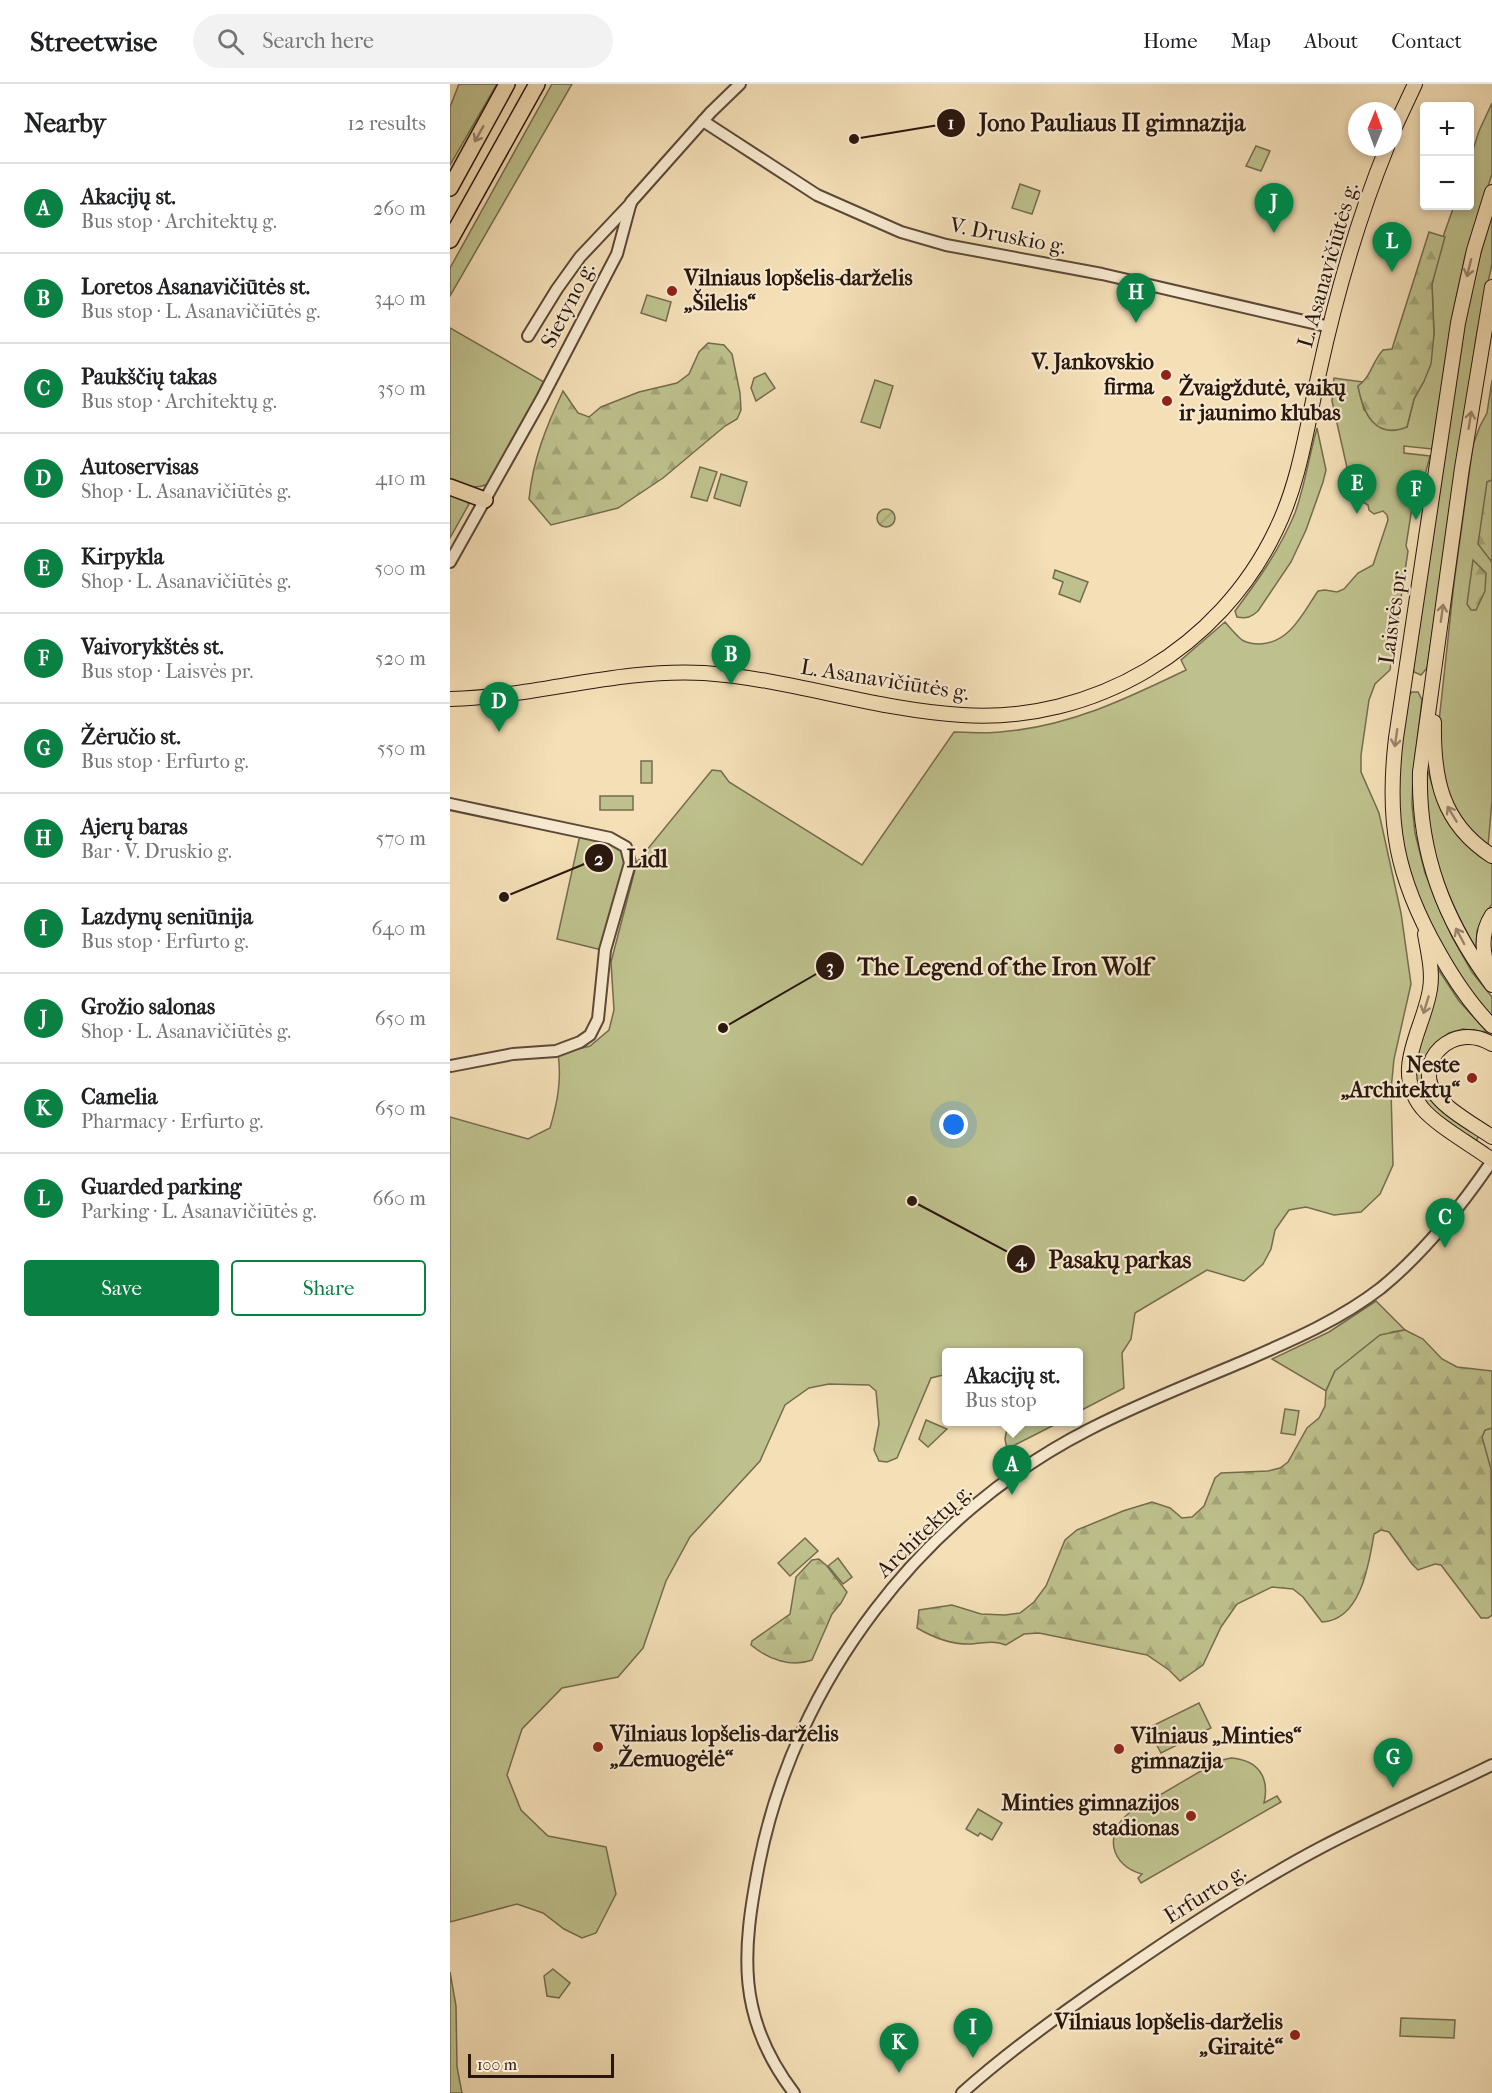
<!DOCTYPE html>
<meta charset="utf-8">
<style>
:root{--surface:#fff;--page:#f2f2f2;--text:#202124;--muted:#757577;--line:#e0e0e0;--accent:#0b8043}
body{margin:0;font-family:"IM FELL French Canon",serif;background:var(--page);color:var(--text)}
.controls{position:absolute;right:18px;top:18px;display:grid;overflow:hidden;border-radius:6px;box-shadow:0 3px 9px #0003}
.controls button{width:54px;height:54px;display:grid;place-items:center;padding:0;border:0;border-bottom:2px solid var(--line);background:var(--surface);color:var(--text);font:30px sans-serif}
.compass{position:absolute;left:898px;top:18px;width:54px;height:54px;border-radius:50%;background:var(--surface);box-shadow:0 3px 9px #0003;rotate:1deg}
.scale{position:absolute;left:18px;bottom:15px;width:146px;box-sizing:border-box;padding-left:6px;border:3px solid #29170e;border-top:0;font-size:16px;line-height:21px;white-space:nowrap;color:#29170e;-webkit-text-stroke:4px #f8ead0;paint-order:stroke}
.you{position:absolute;left:504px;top:1041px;width:21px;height:21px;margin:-15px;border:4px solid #fff;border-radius:50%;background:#1a73e8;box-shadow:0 0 0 9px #1a73e833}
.badge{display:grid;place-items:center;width:39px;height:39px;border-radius:50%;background:var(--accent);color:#fff;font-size:20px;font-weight:700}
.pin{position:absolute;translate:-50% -50px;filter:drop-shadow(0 2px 3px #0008)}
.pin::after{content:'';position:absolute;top:32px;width:21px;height:18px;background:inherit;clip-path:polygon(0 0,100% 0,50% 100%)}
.popup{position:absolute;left:492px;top:1264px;width:141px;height:78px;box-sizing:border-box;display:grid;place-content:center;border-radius:6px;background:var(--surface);filter:drop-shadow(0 2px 4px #0005);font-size:20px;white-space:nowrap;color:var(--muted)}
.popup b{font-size:22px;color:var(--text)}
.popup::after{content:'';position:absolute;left:50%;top:100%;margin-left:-12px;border:12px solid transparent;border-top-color:var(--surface)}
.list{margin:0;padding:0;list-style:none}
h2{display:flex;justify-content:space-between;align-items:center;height:78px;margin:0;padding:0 24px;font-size:26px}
h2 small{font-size:20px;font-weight:400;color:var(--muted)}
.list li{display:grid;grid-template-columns:39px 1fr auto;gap:18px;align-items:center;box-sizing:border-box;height:90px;padding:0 24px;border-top:2px solid var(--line)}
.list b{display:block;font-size:22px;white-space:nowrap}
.list p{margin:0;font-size:20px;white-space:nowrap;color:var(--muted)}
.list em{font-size:20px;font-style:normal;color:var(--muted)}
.actions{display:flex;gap:12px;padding:18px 24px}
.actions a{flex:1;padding:14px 0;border:2px solid var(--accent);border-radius:6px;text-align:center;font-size:21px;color:var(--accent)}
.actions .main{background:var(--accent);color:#fff}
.icon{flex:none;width:33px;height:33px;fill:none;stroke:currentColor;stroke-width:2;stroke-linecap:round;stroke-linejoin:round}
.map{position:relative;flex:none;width:1042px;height:2009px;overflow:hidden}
header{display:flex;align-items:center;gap:36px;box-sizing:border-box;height:84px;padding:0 30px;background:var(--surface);border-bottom:2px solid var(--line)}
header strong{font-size:28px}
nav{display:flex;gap:33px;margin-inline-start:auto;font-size:21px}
.search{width:420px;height:54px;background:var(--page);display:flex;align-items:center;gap:15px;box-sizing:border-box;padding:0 21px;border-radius:33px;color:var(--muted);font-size:22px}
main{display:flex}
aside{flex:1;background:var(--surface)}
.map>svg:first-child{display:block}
</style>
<header>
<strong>Streetwise</strong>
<div class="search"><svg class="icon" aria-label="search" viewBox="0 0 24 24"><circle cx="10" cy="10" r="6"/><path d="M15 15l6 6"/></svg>Search here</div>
<nav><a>Home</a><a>Map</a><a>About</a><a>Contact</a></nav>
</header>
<main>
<aside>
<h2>Nearby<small>12 results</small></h2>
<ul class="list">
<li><span class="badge">A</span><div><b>Akacijų st.</b><p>Bus stop · Architektų g.</p></div><em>260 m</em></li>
<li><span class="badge">B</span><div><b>Loretos Asanavičiūtės st.</b><p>Bus stop · L. Asanavičiūtės g.</p></div><em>340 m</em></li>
<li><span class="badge">C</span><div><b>Paukščių takas</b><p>Bus stop · Architektų g.</p></div><em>350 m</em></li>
<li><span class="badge">D</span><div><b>Autoservisas</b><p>Shop · L. Asanavičiūtės g.</p></div><em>410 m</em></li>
<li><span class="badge">E</span><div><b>Kirpykla</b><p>Shop · L. Asanavičiūtės g.</p></div><em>500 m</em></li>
<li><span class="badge">F</span><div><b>Vaivorykštės st.</b><p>Bus stop · Laisvės pr.</p></div><em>520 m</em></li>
<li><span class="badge">G</span><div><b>Žėručio st.</b><p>Bus stop · Erfurto g.</p></div><em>550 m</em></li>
<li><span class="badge">H</span><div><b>Ajerų baras</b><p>Bar · V. Druskio g.</p></div><em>570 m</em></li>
<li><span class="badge">I</span><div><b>Lazdynų seniūnija</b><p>Bus stop · Erfurto g.</p></div><em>640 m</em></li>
<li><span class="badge">J</span><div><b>Grožio salonas</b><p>Shop · L. Asanavičiūtės g.</p></div><em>650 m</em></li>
<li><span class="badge">K</span><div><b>Camelia</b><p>Pharmacy · Erfurto g.</p></div><em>650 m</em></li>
<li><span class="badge">L</span><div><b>Guarded parking</b><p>Parking · L. Asanavičiūtės g.</p></div><em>660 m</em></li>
</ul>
<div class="actions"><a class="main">Save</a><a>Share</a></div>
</aside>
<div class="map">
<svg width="1042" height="2009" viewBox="0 0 1042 2009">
<defs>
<pattern id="forest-firs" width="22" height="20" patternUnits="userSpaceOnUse" patternTransform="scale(1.5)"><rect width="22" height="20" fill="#bec18d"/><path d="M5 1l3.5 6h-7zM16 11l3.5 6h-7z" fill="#a3a578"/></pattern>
<pattern id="garden-furrows" width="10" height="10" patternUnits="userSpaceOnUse" patternTransform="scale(1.5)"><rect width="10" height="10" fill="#bec18d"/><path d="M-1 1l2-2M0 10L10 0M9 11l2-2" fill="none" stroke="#a3a578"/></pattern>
</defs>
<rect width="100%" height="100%" fill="#f4dfb7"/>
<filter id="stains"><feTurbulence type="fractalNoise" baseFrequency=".00333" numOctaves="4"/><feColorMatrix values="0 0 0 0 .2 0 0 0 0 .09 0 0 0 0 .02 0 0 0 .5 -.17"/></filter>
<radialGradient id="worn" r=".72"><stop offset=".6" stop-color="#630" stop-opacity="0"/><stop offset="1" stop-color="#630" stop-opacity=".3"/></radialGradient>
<g fill="#bec18d" stroke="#746c4e" stroke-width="1.5">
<path d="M 9,0 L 47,0 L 0,81 L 0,23 Z"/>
<path d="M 102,0 L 122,0 L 0,212 L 0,184 Z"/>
<path d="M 1042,19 L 1042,90 L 1015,173 L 1003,229 L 982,365 L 954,362 L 954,369 L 980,372 L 975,391 L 964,411 L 956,462 L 958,467 L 940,586 L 925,600 L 919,616 L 911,671 L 911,688 L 929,729 L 951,829 L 961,900 L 944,975 L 941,1006 L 943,1081 L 930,1110 L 911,1128 L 884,1131 L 856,1123 L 839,1126 L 825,1146 L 821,1165 L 813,1180 L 794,1197 L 757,1186 L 685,1229 L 681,1255 L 672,1269 L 674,1304 L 628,1328 L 628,1268 L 496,1268 L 496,1293 L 493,1291 L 481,1294 L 447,1374 L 437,1378 L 429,1377 L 424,1366 L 429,1340 L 426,1307 L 419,1301 L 379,1300 L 359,1304 L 335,1321 L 310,1377 L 240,1453 L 216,1497 L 193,1564 L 168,1593 L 112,1604 L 72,1645 L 57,1691 L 71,1726 L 98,1752 L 156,1763 L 166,1810 L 146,1849 L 132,1854 L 114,1845 L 93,1829 L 67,1820 L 0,1838 L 0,1033 L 78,1055 L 100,1044 C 107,1020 112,996 108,970 L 140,962 L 159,946 L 164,926 L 161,878 L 187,778 L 262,686 L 271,687 L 279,698 L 412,781 L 504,648 C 520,648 535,650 550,648 C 618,643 676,615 736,586 L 731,576 L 775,538 C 780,544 786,551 792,556 C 797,559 804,560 810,560 C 840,559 853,529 868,507 L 875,506 L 887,508 L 894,505 L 908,489 L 923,481 L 938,436 L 937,431 L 933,427 L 924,430 L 919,426 L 918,421 L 906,414 L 902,406 L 882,317 L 884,294 L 913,298 L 908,302 L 914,326 L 957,343 L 964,315 L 974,297 L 984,250 L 982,200 L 994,150 L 1004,122 L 1020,122 L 1020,75 L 1029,47 Z"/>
<path d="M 806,62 L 820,67 L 811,87 L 796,82 Z"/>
<path d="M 570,100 L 590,107 L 582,130 L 562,124 Z"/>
<path d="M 1042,128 L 1042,180 L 1027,249 L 977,584 L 971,591 L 964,588 L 963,583 L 1019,212 Z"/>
<path d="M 197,211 L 221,218 L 216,237 L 191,229 Z"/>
<path d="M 0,244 L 94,298 L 43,395 C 31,409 15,401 0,395 Z"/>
<path d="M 315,289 L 325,304 L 306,317 L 301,304 L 304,294 Z"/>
<path d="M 425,296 L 443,302 L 430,344 L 411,338 Z"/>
<path d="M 1042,296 L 1042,396 L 1037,398 L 1041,476 L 1042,474 L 1042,717 L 1038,762 L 1018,746 L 998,716 L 987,656 L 1004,499 L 1023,361 L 1030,342 L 1037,329 Z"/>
<path d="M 867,344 L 876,386 L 873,398 L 856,446 L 841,478 L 808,527 C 801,533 797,535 787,533 L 785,527 C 809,495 830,465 845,429 C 855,401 859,372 867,344 Z"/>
<path d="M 250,383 L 267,388 L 257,417 L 241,413 Z"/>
<path d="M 271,390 L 297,398 L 290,422 L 264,414 Z"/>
<path d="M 0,409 L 15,414 L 19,420 L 0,454 Z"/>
<path d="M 605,486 L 638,498 L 630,518 L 609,510 L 613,498 L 603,494 Z"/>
<path d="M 962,608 L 968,608 L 972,616 L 963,691 L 962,721 L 965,749 L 975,789 L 1002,853 L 1022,888 L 1042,913 L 1042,935 C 982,864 940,774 948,679 C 950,656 955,633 959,611 Z"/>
<rect x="191" y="677" width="11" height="22"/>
<path d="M 977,684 C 990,730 1004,751 1042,780 L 1042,820 L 1033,833 L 1027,847 L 1026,865 C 992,805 972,754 977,684 Z"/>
<rect x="150" y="712" width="33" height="14"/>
<path d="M 130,751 L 169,762 L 177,775 L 152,866 L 107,855 Z"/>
<path d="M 988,885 L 1009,917 L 1037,948 L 1013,945 L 999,949 L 986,959 L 980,966 L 976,977 L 981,1015 L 996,1029 L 1029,1052 L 1026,1057 L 979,1024 L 969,1008 L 964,986 Z"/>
<path d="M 926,1217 L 955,1246 L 942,1248 L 885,1287 L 876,1307 L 822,1275 L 879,1248 Z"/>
<path d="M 835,1325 L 849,1327 L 845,1351 L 831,1349 Z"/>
<path d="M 476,1336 L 497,1345 L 478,1363 L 469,1355 Z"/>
<path d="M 558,1338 L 610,1338 L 557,1365 L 555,1355 Z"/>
<path d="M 1042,1344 L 1042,1444 L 1032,1353 L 1035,1346 Z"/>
<path d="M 355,1454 L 368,1467 L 340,1492 L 328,1479 Z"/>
<path d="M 388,1474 L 402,1493 L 393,1500 L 378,1482 Z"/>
<path d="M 749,1619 L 761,1644 L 711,1669 L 698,1644 Z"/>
<path d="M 781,1674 C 808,1676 820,1693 814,1719 L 827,1712 L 831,1718 L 691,1799 L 688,1794 L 692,1790 C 661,1782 653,1750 679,1729 L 768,1677 Z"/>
<path d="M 528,1725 L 552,1739 L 542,1756 L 530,1749 L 528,1752 L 516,1745 Z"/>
<path d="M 103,1885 L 120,1899 L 109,1914 L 97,1912 L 94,1892 Z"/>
<path d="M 0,1888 L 6,1922 L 7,1983 L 12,2009 L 0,2009 Z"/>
<path d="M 951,1934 L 1005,1936 L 1004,1954 L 950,1952 Z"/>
</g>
<g fill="url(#forest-firs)" stroke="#746c4e" stroke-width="1.5">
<path d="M 979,148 L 995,153 L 982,200 L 984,250 L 981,280 L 974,297 L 964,315 L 957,343 C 925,356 913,329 908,302 C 921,293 922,278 933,266 L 942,265 Z"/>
<path d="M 258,259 L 274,261 L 282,270 L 290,309 L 291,326 L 287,335 L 275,342 L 213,394 L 168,424 L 101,441 L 79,415 C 83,375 96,343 113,307 L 128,329 L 139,333 L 151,323 L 189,308 L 227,299 L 239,290 L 249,268 Z"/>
<path d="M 1042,396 L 1042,474 L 1041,477 L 1028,460 L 1037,398 Z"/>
<path d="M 1023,476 L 1036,489 L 1035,507 L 1026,526 L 1021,526 L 1017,520 Z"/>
<path d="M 955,1246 L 973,1255 L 992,1275 L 1007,1283 L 1042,1287 L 1042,1344 L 1035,1346 L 1032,1353 L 1041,1385 L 1042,1531 L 1038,1534 L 1031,1534 L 991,1481 L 985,1480 L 968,1486 L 962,1480 L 939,1448 L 931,1446 L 924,1450 C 919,1480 911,1536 872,1538 L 853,1513 L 843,1505 L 822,1503 L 787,1520 L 771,1543 L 753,1581 L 730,1597 L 719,1586 L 697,1571 L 589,1549 L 574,1550 L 556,1561 C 543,1556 535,1559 522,1560 C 502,1561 484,1554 467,1544 L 469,1526 L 502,1521 L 531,1530 L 555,1531 L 570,1529 L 584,1518 L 596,1502 L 615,1456 L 627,1446 L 673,1427 L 702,1418 L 720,1424 L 732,1434 L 742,1433 L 754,1422 L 765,1394 L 771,1389 L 818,1387 L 830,1384 L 838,1378 L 857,1344 L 869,1334 L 875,1322 L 876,1307 L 885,1287 L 930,1251 Z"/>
<path d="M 369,1475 L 377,1482 L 397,1508 L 391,1519 L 382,1530 L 362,1576 C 341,1584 318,1575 301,1561 L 302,1557 L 340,1530 L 346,1493 L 362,1476 Z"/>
</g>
<circle fill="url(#garden-furrows)" stroke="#746c4e" stroke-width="1.5" cx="436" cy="434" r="9"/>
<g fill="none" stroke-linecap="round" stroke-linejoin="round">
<defs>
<g id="minor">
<path d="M 253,37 L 367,111 L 451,148 L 496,161 L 652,190 L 880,243"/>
<path d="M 78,252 L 107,205 L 130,173 L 181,119"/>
<path d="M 0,478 L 92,314 L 167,170 L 181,118 L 261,28 L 290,0"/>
<path d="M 0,720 L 160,754 L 176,763 L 180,779 L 155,866 L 148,935 L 140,951 L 130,958 L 106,967 L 63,970 L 1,982"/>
<path d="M 344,2009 C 286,1933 292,1868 309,1780 C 345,1597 472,1431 638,1346 C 690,1319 745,1298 799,1275 C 845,1255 891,1235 931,1204 C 975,1168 1010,1124 1042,1077"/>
<path d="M 512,2009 C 560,1966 613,1928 667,1891 C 732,1846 800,1801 870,1764 C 927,1734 985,1709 1042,1681"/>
</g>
<g id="major">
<path d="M 943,47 L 965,0"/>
<path d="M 1042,108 L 1024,166 L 1008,239 L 946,654 C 936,738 946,793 988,867 C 1003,894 1020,920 1042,942"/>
<path d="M 1042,203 L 1012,384 L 970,688 C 968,769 994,836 1042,901"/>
<path d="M 0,615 C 85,613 168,584 254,589 C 341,595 425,626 512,631 C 643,640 770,564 826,446 C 850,397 857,341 869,289 C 886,211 907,137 937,63"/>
<path d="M 984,638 C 983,694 991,739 1042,772"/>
<path d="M 975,850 C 978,868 983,887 980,905 C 974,945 941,985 972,1024 C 987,1042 1022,1061 1042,1076"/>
<path d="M 1041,894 C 1033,872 1029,851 1042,831"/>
<path d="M 1042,960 C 1003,936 962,978 986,1011 C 997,1026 1026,1042 1042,1053"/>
</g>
<g id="highway">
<path d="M 0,104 L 57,0"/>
<path d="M 0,156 L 87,0"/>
<path d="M 0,403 L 35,416"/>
</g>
</defs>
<use href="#minor" stroke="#5c4938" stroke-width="14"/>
<use href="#major" stroke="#29170e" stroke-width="16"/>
<use href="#highway" stroke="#29170e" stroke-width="18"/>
<use href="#minor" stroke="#f8ead0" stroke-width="10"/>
<use href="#major" stroke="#f4dfb7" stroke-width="14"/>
<use href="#highway" stroke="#f4dfb7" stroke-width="15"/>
</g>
<defs><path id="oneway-shaft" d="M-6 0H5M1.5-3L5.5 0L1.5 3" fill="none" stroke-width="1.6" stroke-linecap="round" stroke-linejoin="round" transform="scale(1.5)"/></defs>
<g stroke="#99856b">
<use href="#oneway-shaft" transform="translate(29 50) rotate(119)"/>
<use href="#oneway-shaft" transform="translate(1019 184) rotate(104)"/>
<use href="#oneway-shaft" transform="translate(1020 336) rotate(-81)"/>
<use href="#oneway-shaft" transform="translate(992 529) rotate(-82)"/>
<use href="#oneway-shaft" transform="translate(946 654) rotate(98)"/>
<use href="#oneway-shaft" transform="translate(1002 730) rotate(-121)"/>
<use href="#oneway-shaft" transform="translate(1010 852) rotate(-118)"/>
<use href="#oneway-shaft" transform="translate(976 921) rotate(107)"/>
</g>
<g fill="#8f2418" stroke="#f8ead0" stroke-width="2">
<circle cx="222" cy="207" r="6"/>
<circle cx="716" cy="291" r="6"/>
<circle cx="717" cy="317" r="6"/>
<circle cx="1022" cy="994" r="6"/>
<circle cx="148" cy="1663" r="6"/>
<circle cx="669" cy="1665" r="6"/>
<circle cx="741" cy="1732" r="6"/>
<circle cx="845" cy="1951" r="6"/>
</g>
<g text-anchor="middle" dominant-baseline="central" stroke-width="4.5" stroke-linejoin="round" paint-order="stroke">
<g font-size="22" fill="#29170e" stroke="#f8ead0">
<text transform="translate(558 152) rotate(11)">V. Druskio g.</text>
<text transform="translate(878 181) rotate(-74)">L. Asanavičiūtės g.</text>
<text transform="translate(118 221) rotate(-63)">Sietyno g.</text>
<text transform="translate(943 532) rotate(-82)">Laisvės pr.</text>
<text transform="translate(435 596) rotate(9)">L. Asanavičiūtės g.</text>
<text transform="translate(474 1447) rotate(-44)">Architektų g.</text>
<text transform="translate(755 1810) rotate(-32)">Erfurto g.</text>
</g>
<g font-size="22" font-weight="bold" fill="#29170e" stroke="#f8ead0" text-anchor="start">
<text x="234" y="194">Vilniaus lopšelis-darželis<tspan x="234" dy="25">„Šilelis“</tspan></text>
<text x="704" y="278" text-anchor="end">V. Jankovskio<tspan x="704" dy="25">firma</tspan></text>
<text x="729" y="304">Žvaigždutė, vaikų<tspan x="729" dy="25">ir jaunimo klubas</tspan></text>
<text x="1010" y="981" text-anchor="end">Neste<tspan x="1010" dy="25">„Architektų“</tspan></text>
<text x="160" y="1650">Vilniaus lopšelis-darželis<tspan x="160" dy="25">„Žemuogėlė“</tspan></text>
<text x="681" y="1652">Vilniaus „Minties“<tspan x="681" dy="25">gimnazija</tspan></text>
<text x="729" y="1719" text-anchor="end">Minties gimnazijos<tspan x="729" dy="25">stadionas</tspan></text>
<text x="833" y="1938" text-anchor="end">Vilniaus lopšelis-darželis<tspan x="833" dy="25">„Giraitė“</tspan></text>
</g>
</g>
<path fill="none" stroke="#29170e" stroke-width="2" d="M404 55L501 39M54 813L149 774M273 944L380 882M462 1117L571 1175"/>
<g fill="#29170e" stroke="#f8ead0" stroke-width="2">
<circle cx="404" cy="55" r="6"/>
<circle cx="54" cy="813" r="6"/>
<circle cx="273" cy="944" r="6"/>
<circle cx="462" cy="1117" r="6"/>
<circle cx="501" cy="39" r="15"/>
<circle cx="149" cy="774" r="15"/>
<circle cx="380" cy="882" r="15"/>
<circle cx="571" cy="1175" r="15"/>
</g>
<g font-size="18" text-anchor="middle" font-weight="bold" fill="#fff">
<text x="501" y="45">1</text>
<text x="149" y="781">2</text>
<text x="380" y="889">3</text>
<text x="571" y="1182">4</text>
</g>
<g font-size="24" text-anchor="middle" font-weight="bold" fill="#29170e" stroke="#f8ead0" stroke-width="4.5" stroke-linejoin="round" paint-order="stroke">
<text x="662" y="47">Jono Pauliaus II gimnazija</text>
<text x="197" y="783">Lidl</text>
<text x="554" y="891">The Legend of the Iron Wolf</text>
<text x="670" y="1184">Pasakų parkas</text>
</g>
<rect width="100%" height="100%" filter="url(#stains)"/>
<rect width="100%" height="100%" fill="url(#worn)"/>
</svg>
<div class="controls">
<button>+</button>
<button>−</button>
</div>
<svg class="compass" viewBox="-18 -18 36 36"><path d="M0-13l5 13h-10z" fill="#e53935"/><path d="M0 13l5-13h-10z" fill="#757577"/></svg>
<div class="scale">100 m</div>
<div class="you"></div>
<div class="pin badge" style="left:562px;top:1411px">A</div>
<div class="popup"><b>Akacijų st.</b>Bus stop</div>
<div class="pin badge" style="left:281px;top:601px">B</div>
<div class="pin badge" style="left:995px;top:1164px">C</div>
<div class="pin badge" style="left:49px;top:648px">D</div>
<div class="pin badge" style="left:907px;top:430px">E</div>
<div class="pin badge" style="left:966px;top:436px">F</div>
<div class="pin badge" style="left:943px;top:1704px">G</div>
<div class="pin badge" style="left:686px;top:239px">H</div>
<div class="pin badge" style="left:523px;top:1974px">I</div>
<div class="pin badge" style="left:824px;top:149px">J</div>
<div class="pin badge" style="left:449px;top:1989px">K</div>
<div class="pin badge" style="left:942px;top:188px">L</div>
</div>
</main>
